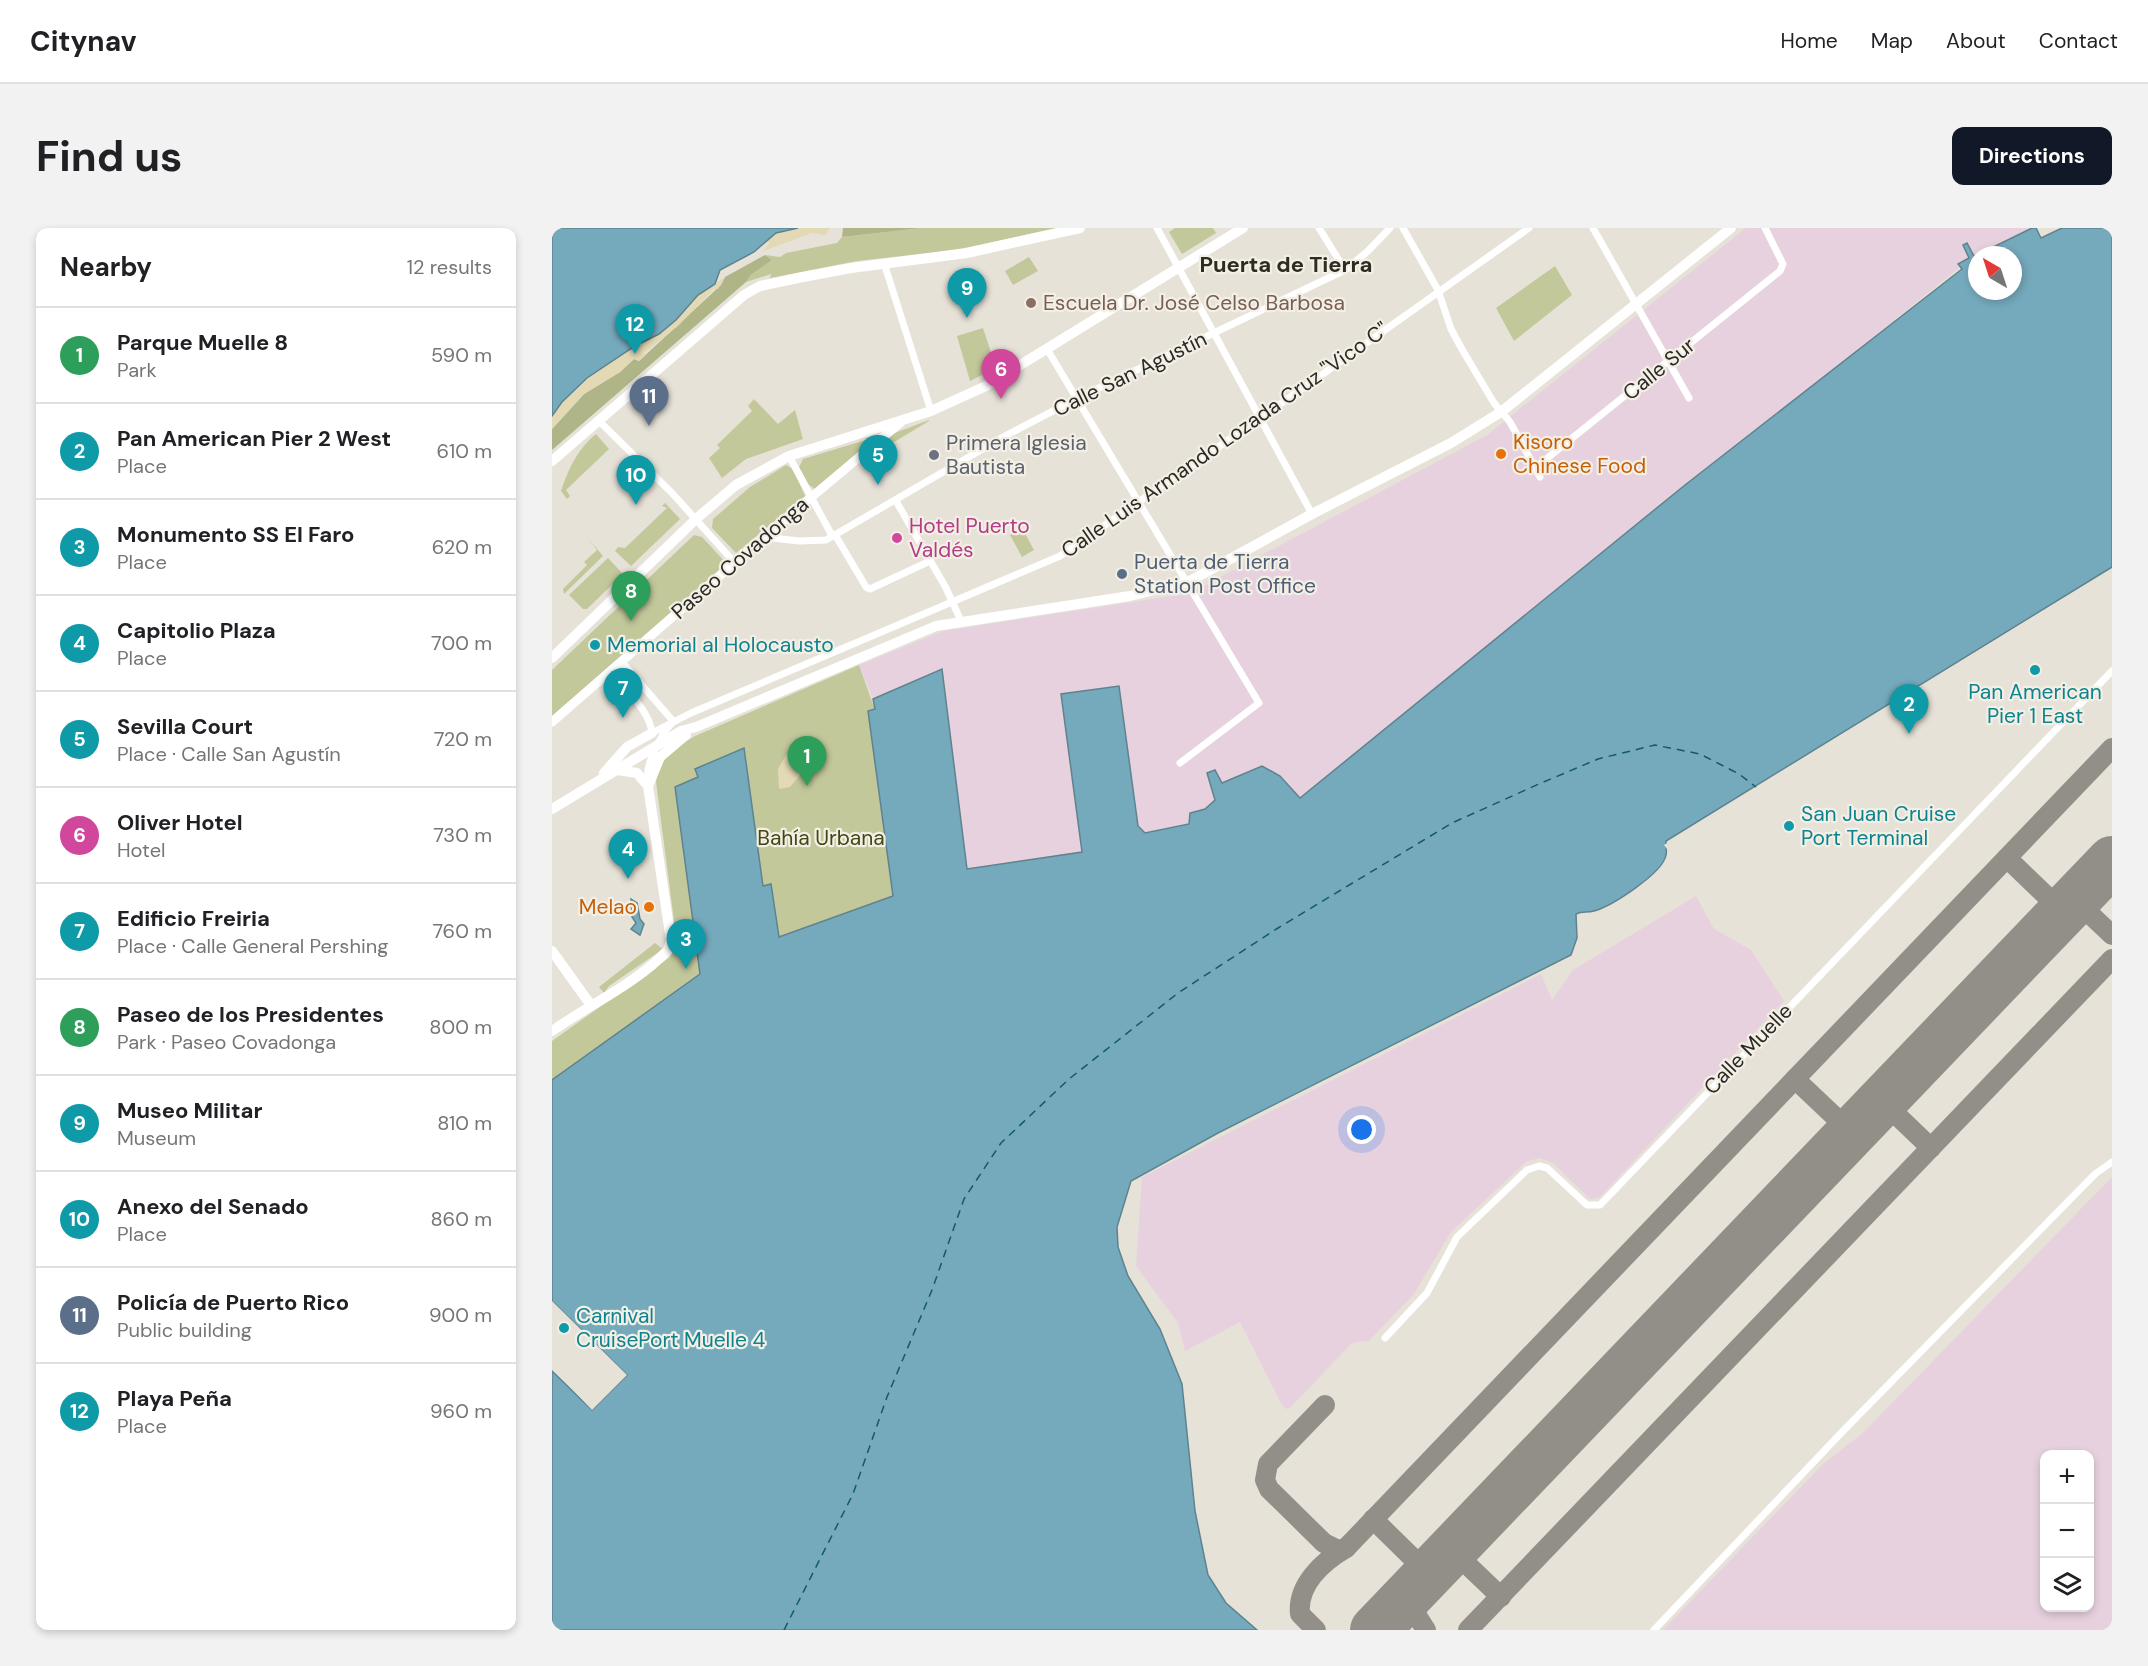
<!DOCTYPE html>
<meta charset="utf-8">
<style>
:root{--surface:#fff;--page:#f2f2f2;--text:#202124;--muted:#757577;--line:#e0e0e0;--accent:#111827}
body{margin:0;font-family:"DM Sans",sans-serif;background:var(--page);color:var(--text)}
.controls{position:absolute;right:18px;bottom:18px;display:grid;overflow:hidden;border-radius:12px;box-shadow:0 3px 9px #0003}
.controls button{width:54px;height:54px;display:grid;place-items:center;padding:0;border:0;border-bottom:2px solid var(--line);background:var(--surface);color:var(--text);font:30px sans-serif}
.compass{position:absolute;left:1416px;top:18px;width:54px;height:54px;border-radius:50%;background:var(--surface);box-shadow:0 3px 9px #0003;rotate:321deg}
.you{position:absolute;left:810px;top:902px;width:21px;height:21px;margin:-15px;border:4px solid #fff;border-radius:50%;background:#1a73e8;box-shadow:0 0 0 9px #1a73e833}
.badge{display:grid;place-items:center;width:39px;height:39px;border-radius:50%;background:var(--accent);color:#fff;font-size:20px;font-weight:700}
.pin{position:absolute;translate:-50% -50px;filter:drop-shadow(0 2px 3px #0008)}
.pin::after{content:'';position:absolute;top:32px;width:21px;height:18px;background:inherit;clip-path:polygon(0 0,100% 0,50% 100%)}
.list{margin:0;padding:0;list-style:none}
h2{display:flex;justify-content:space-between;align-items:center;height:78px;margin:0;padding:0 24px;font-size:26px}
h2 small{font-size:20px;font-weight:400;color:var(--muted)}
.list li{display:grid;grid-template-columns:39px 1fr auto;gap:18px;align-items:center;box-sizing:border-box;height:96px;padding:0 24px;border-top:2px solid var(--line)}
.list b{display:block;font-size:22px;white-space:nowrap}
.list p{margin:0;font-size:20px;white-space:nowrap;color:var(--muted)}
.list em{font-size:20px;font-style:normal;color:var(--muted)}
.icon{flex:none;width:33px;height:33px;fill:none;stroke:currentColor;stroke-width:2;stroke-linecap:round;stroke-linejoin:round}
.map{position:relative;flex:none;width:1560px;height:1402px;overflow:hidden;border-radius:12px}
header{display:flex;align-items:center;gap:36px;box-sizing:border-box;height:84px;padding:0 30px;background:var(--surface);border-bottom:2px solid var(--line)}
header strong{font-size:28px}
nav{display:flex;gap:33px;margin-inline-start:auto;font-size:21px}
.intro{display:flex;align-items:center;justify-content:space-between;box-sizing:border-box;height:144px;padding:0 36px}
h1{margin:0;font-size:42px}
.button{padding:15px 27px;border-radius:12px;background:var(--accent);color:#fff;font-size:21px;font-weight:700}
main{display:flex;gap:36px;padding:0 36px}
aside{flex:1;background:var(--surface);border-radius:12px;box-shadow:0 3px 9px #0003}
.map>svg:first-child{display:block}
</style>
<header>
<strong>Citynav</strong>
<nav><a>Home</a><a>Map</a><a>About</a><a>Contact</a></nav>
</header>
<div class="intro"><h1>Find us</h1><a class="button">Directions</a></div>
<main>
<aside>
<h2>Nearby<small>12 results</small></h2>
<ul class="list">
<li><span class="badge" style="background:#2e9e5b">1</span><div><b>Parque Muelle 8</b><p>Park</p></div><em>590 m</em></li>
<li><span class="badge" style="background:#0f9aa8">2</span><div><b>Pan American Pier 2 West</b><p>Place</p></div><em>610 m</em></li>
<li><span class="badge" style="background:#0f9aa8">3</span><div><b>Monumento SS El Faro</b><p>Place</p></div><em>620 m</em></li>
<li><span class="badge" style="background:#0f9aa8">4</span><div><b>Capitolio Plaza</b><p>Place</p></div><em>700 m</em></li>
<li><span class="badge" style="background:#0f9aa8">5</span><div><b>Sevilla Court</b><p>Place · Calle San Agustín</p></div><em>720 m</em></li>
<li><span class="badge" style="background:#d1479c">6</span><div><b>Oliver Hotel</b><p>Hotel</p></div><em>730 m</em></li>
<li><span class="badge" style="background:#0f9aa8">7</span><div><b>Edificio Freiria</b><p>Place · Calle General Pershing</p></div><em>760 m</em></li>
<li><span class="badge" style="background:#2e9e5b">8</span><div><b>Paseo de los Presidentes</b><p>Park · Paseo Covadonga</p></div><em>800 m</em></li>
<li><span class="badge" style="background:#0f9aa8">9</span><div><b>Museo Militar</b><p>Museum</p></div><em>810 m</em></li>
<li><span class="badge" style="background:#0f9aa8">10</span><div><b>Anexo del Senado</b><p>Place</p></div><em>860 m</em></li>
<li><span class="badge" style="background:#5c6f8a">11</span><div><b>Policía de Puerto Rico</b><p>Public building</p></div><em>900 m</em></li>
<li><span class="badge" style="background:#0f9aa8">12</span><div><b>Playa Peña</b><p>Place</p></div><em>960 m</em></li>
</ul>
</aside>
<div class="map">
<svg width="1560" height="1402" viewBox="0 0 1560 1402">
<rect width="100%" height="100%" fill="#e6e2d8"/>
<g fill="#e7d1df" fill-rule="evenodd">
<path d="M 1194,0 L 1480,0 L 1422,29 L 1411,17 L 1417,30 L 1406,36 L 1407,40 L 748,570 L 728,548 L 669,555 L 663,542 L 663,572 L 653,581 L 638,585 L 637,596 L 593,605 L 586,598 L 509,466 L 530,625 L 415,641 L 390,442 L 321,471 L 307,437 L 391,403 L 633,366 L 648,360 L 935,207 Z"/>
<path d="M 1144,668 L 1162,701 L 1199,722 L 1232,773 L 1048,969 L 1038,971 L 1001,935 L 987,930 L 974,934 L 899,1004 L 862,1066 L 816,1114 L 809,1113 L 799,1116 L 738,1180 L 734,1181 L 730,1177 L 688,1094 L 633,1123 L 626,1095 L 584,1038 L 590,949 L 989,746 L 1000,772 L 1021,742 Z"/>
<path d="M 1560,949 L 1560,1402 L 1111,1402 L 1270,1237 L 1312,1204 ZM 1492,1226 L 1538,1226 L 1538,1380 L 1492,1380 Z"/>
</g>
<g fill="#c3c89b">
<path d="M 370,0 L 505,0 L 403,22 L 305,33 L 218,50 L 219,46 L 194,54 L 199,47 L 220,32 L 213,27 L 228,29 L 234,25 L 285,15 L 290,9 Z"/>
<path d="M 623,0 L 661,0 L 664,5 L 630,26 L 617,4 Z"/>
<path d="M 477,29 L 486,43 L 461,57 L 453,43 Z"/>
<path d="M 1003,38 L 1020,67 L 962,113 L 944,80 Z"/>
<path d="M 431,100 L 444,140 L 418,153 L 405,108 Z"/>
<path d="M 202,171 L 226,196 L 243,182 L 251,211 L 194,231 L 170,250 L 157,230 L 168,220 L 165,217 L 200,183 L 196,178 Z"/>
<path d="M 377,192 L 377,193 L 304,237 L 340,206 Z"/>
<path d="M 44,206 L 57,221 L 14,262 L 18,268 L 15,271 L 9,263 C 17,240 25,222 44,206 Z"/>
<path d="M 327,208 L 263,261 L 257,257 L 247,239 L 251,231 Z"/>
<path d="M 234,237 L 241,241 L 253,268 L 184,325 L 160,300 L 161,291 L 198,259 Z"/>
<path d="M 113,275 L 128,291 L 79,338 L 63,323 L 66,319 L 73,320 L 115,280 L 110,278 Z"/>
<path d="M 470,300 L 482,322 L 470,329 L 458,307 Z"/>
<path d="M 142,307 L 150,309 L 175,336 L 0,488 L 0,442 Z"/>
<path d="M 35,309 L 51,328 L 12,366 L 11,361 L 35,337 L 32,334 L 45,322 Z"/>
<path d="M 56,330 L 71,346 L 35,381 L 31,381 L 17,367 Z"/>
<path d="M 307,437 L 323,482 L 316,484 L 341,668 L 226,709 L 219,657 L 211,658 L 192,521 L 144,541 L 146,549 L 144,711 L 148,746 L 0,852 L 0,813 L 118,729 L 125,716 L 104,554 C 107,530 124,519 143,508 Z"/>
<path d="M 103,715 L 111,721 L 57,758 L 52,765 L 47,759 Z"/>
</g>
<g fill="#b0b588">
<path d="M 291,0 L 370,0 L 290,9 Z"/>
<path d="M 213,27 L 220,32 L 199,47 L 194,54 L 0,222 L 0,201 L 32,166 L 68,144 L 82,131 L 87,133 L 169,57 L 173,49 Z"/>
</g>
<g fill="#e3d9b4">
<path d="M 246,0 L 278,0 L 273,7 L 260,5 L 211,23 L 217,16 L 216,12 L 224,5 Z"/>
<path d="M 173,49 L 166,61 L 162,61 L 126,98 L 92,125 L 93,128 L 87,133 L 82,131 L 68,144 L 32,166 L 0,201 L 0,188 L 10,174 L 35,150 L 83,118 L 107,106 L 146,67 Z"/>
<path d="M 234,527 L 240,527 C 246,532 251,537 250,545 L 238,559 L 227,561 L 226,541 Z"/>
</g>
<g fill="#75a9bc" stroke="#5e838f" stroke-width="1.5">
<path d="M 0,0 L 246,0 L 224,5 L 202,24 L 168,42 L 163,56 L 146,67 L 124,92 L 107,106 L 83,118 L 35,150 L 10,174 L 0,188 Z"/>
<path d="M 1480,0 L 1484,0 L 1489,10 L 1510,0 L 1560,0 L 1560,339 L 1114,613 C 1114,617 1115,622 1114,627 C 1111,645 1060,678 1042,683 C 1035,685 1031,683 1024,686 L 1025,710 L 1019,727 L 666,905 L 579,953 L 565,999 L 566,1019 L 576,1048 L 608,1101 L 630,1156 L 643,1283 L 656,1347 L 674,1375 L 705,1402 L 0,1402 L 0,1143 L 40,1182 L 75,1147 L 0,1073 L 0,852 L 148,746 L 123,559 L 146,549 L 143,541 L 192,520 L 211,658 L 219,656 L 227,709 L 341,668 L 316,483 L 323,481 L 321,471 L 390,441 L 415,641 L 530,624 L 509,466 L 567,458 L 586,598 L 593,605 L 637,596 L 638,585 L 653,581 L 663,572 L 655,545 L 663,542 L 670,555 L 710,538 L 728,548 L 748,570 L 1133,257 L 1410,41 L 1406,36 L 1417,30 L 1411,17 L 1415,15 L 1422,28 L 1425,27 L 1425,63 L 1461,63 L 1461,27 L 1425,27 Z"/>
<path d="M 79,671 L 85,675 L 88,691 L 92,696 L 88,707 L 79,701 L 84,695 L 80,689 Z"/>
</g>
<g fill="#e6e2d8">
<path d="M 1551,346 L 1406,438 L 1117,615 L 1118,625 L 1112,617 Z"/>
<path d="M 0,1073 L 75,1147 L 40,1182 L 0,1140 L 40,1178 L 71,1147 L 0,1077 Z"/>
</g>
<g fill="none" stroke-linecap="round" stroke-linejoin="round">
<path stroke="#13596d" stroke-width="1.5" stroke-dasharray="8 6" stroke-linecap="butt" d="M 232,1402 L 301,1266 L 335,1169 L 380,1062 L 412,971 L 449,915 L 517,851 L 626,765 L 726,700 L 900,595 L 987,556 L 1046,531 L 1103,517 L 1148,526 L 1187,546 L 1204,559"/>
<g stroke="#928f88" stroke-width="20">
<path d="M 1455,630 L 1511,684"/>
<path d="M 1523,672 L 1560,707"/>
<path d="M 1243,851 L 1300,905"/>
<path d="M 1330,873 L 1379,920"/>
<path d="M 773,1177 L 716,1236 L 713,1252 L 717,1261 L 772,1315 L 786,1322 L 794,1320"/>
<path d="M 821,1291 L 877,1346"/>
<path d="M 900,1322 L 949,1369"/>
<path d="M 860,1364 L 862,1383 L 874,1402"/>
<path d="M 764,1402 L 748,1386 C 745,1357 770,1334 794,1320 L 1560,520"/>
<path d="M 916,1402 L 1560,731"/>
</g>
<path stroke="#928f88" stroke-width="50" d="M 823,1402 L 1560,633"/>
<g stroke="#fff" stroke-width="7">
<path d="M 605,0 L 760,286"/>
<path d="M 767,0 L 793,42"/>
<path d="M 851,0 L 886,62 L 899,101 L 911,123 L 942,175 L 958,194 L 988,249"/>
<path d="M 1041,0 L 1137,170"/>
<path d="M 332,35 L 379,183"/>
<path d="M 495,121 L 707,475 L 628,535"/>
<path d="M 47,193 L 120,265 L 183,335"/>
<path d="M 237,228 L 278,304 L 285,310 L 314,359 L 318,361 L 378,333"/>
<path d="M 983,240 L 1228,43 L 1231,36 L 1213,0"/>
<path d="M 344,273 L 394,360 L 409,393"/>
<path d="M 212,309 L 247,313 L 274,312 L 453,208 L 524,171 L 793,42 L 816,23 L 838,0"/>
<path d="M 69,433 L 121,493"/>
<path d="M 58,443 C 72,461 98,482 100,505 L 139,485 L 508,328 L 717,184 L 977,0"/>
<path d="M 96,555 C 92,538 108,508 120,495"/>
<path d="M 833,1110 L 875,1065 L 905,1009 L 975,942 L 987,938 L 995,940 L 1035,977 L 1048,977 L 1560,443"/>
<path d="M 1102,1402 L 1291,1203 L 1543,946 L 1560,934"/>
</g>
<path stroke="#fff" stroke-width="9" d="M 0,494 L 212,309 L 349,194"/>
<g stroke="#fff" stroke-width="10">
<path d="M 65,542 L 85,545 L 96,558"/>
<path d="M 52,545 L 75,519 L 100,505"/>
<path d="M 0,581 L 129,503 L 144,499 L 384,398 L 578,368 L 636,354 L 760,286 L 899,215 L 949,184 L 1179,0"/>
<path d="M 0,723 L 38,776"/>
<path d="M 0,803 C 37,777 85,755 116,722 L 119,713 L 96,558 L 108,529 L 134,507"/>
</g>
<g stroke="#fff" stroke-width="10">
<path d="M 0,233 L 192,67 L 208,58 L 251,49 L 299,40 L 415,25 L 528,0"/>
<path d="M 0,430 L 144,291 L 184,257 L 237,228 L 379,183 L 434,158 L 691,0"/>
</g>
</g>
<circle fill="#8d6e63" stroke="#f3efe5" stroke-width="2" cx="479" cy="75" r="6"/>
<g fill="#e8710a" stroke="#f3efe5" stroke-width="2">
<circle cx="949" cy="226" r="6"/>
<circle cx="97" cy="679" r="6"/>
</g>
<circle fill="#6b7280" stroke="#f3efe5" stroke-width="2" cx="382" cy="227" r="6"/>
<circle fill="#d1479c" stroke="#f3efe5" stroke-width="2" cx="345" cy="310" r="6"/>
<circle fill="#5c6f8a" stroke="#f3efe5" stroke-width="2" cx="570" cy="346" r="6"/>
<g fill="#0f9aa8" stroke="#f3efe5" stroke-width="2">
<circle cx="43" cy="417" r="6"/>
<circle cx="1483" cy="442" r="6"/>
<circle cx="1237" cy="598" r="6"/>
<circle cx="12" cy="1100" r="6"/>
</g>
<g text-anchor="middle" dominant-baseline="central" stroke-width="4.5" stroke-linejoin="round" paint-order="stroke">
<g font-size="21" fill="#785e54" stroke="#f3efe5" text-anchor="start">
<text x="491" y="75">Escuela Dr. José Celso Barbosa</text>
</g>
<g font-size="21" fill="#2a2925" stroke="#f3efe5">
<text transform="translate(1107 141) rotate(-39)">Calle Sur</text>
<text transform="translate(578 146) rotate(-26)">Calle San Agustín</text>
<text transform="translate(673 212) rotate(-35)">Calle Luis Armando Lozada Cruz "Vico C"</text>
<text transform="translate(188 330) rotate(-41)">Paseo Covadonga</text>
<text transform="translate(1196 821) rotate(-46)">Calle Muelle</text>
</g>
<g font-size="21" fill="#c56008" stroke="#f3efe5" text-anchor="start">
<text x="961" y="214">Kisoro<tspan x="961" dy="24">Chinese Food</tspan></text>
<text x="85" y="679" text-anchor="end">Melao</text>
</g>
<g font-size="21" fill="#5b616d" stroke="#f3efe5" text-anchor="start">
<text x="394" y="215">Primera Iglesia<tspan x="394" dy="24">Bautista</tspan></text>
</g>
<g font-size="21" fill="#b23c85" stroke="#f3efe5" text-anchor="start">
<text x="357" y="298">Hotel Puerto<tspan x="357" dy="24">Valdés</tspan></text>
</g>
<g font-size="21" fill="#4e5e75" stroke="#f3efe5" text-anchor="start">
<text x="582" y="334">Puerta de Tierra<tspan x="582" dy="24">Station Post Office</tspan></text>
</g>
<g font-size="21" fill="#0d838f" stroke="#f3efe5" text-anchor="start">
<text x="55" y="417">Memorial al Holocausto</text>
<text x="1483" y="464" text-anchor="middle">Pan American<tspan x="1483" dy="24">Pier 1 East</tspan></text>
<text x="1249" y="586">San Juan Cruise<tspan x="1249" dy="24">Port Terminal</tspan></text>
<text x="24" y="1088">Carnival<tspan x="24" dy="24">CruisePort Muelle 4</tspan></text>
</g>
<g font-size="21" fill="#434712" stroke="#f3efe5">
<text x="269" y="610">Bahía Urbana</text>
</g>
<g font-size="22" font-weight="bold" fill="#2e2b23" stroke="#f3efe5">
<text x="734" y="36">Puerta de Tierra</text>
</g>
</g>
</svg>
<div class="controls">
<button>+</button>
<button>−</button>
<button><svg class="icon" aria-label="layers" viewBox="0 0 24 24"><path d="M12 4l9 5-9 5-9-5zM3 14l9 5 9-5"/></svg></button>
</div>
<svg class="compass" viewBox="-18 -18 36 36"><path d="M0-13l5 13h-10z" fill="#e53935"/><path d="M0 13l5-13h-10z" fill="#757577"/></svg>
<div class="you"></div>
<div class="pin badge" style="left:255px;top:558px;background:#2e9e5b">1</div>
<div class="pin badge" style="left:1357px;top:506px;background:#0f9aa8">2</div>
<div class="pin badge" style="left:134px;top:741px;background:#0f9aa8">3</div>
<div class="pin badge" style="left:76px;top:651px;background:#0f9aa8">4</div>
<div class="pin badge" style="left:326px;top:257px;background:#0f9aa8">5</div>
<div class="pin badge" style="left:449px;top:171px;background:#d1479c">6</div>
<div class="pin badge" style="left:71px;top:490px;background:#0f9aa8">7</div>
<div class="pin badge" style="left:79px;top:393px;background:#2e9e5b">8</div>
<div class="pin badge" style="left:415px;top:90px;background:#0f9aa8">9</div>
<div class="pin badge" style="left:84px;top:277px;background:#0f9aa8">10</div>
<div class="pin badge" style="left:97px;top:198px;background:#5c6f8a">11</div>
<div class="pin badge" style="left:83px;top:126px;background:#0f9aa8">12</div>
</div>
</main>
